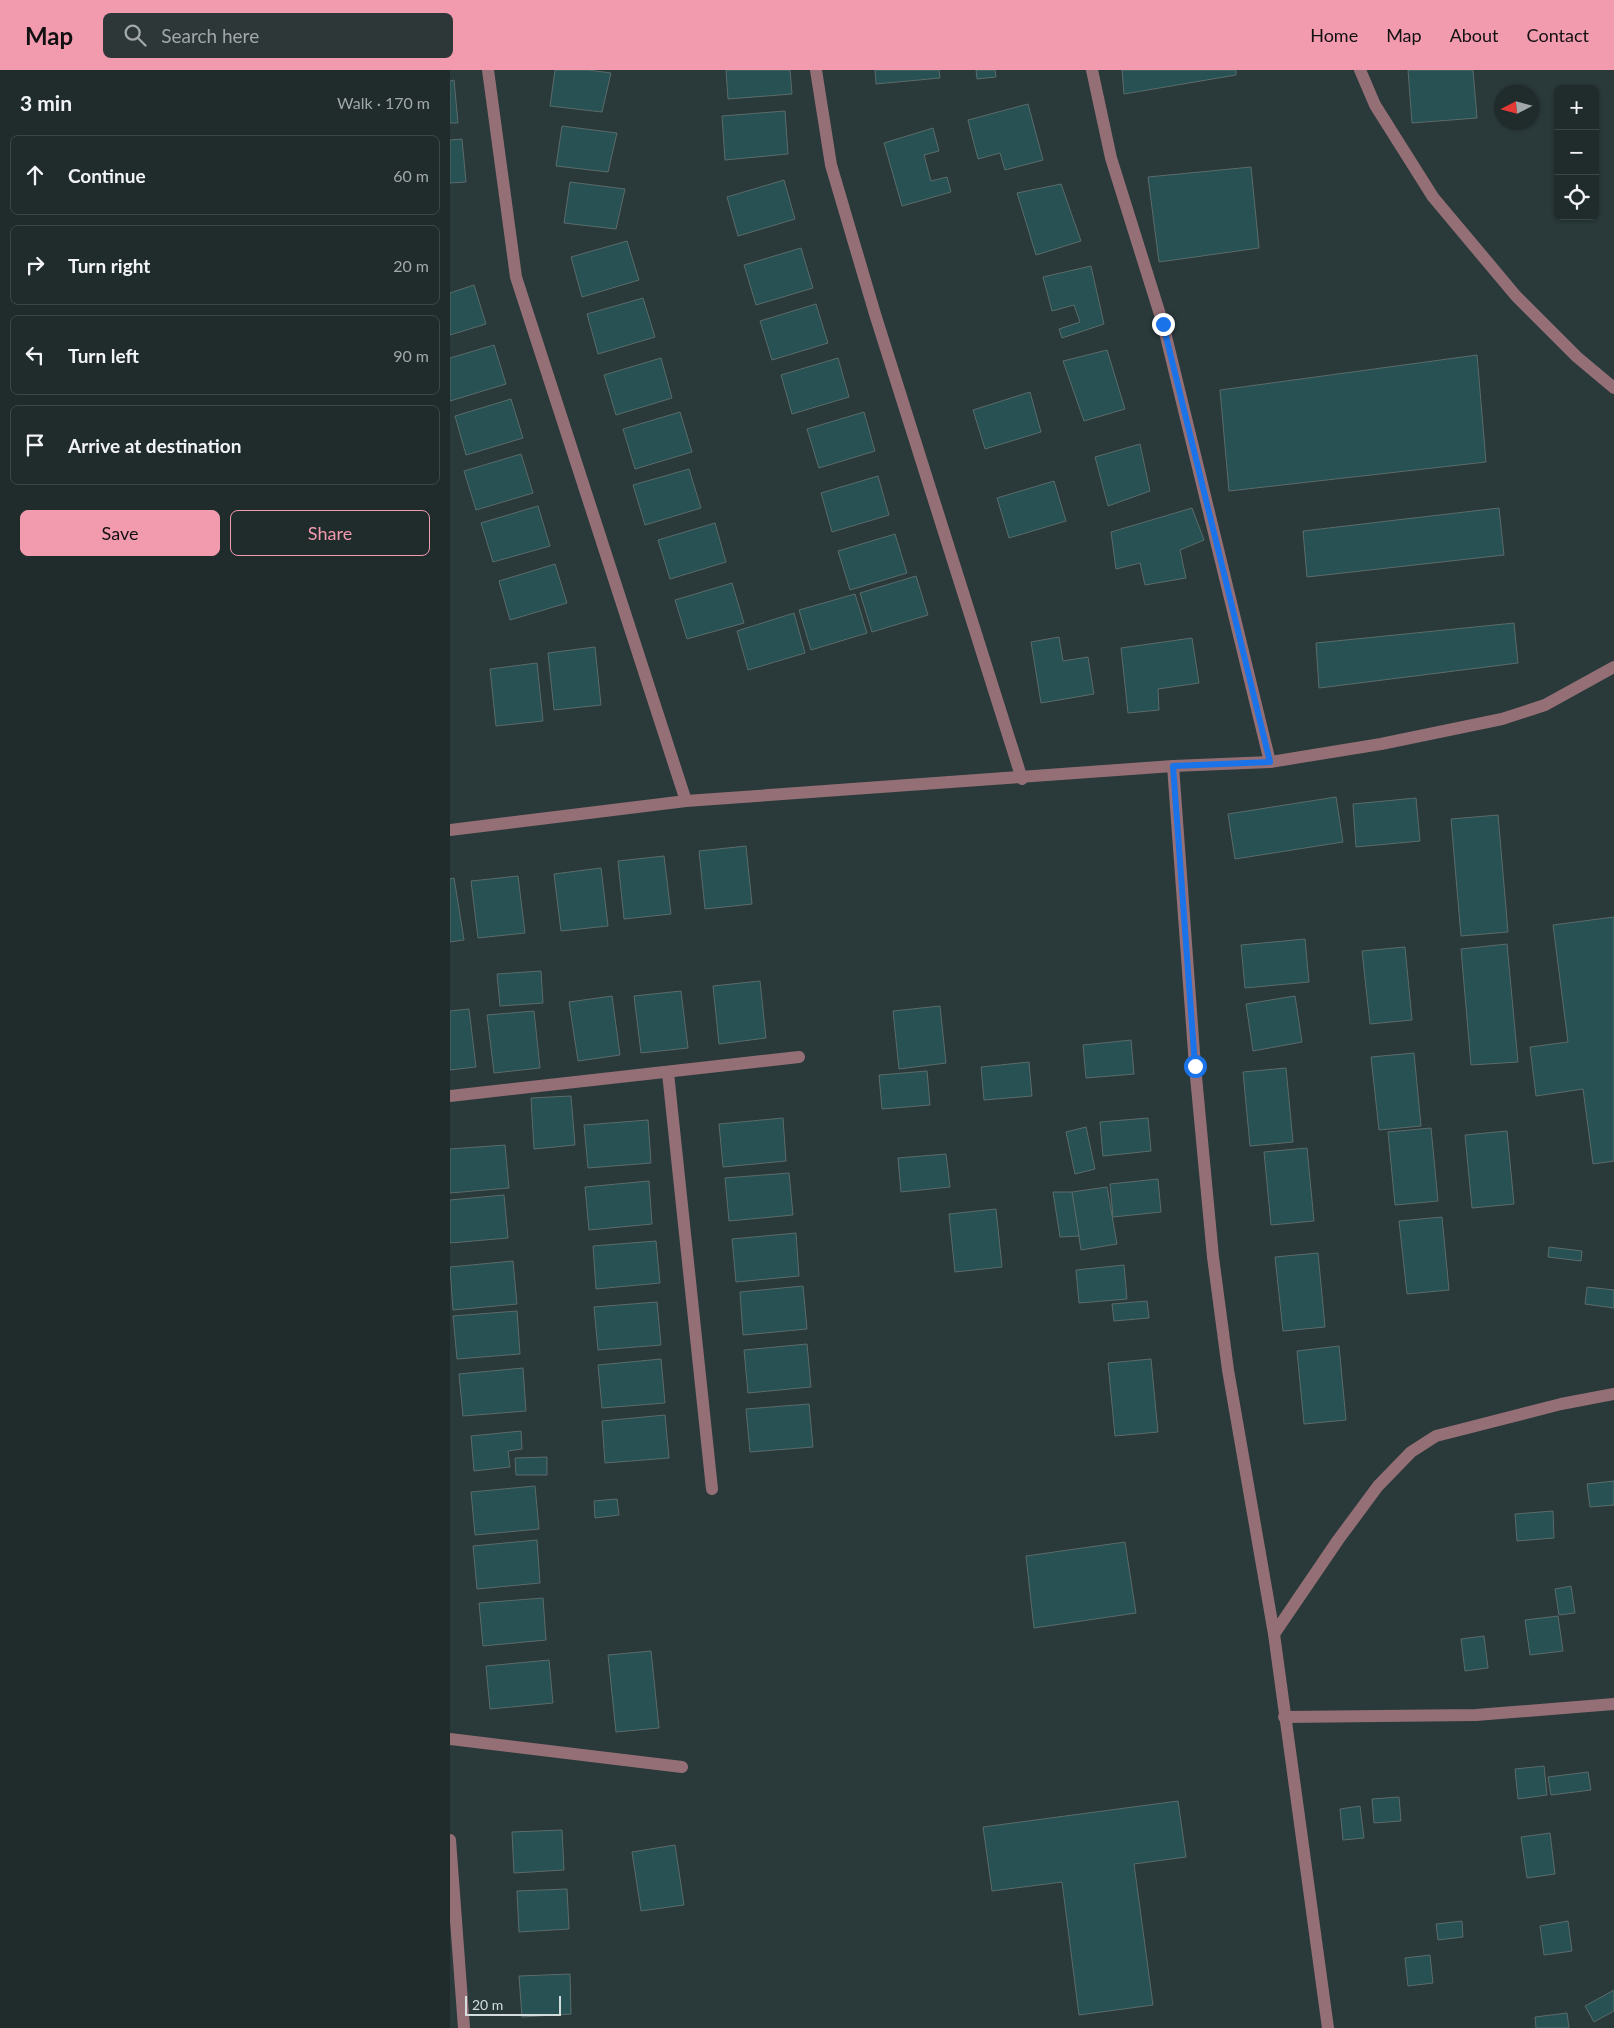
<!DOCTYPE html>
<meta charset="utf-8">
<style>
:root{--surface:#202b2c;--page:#2d3738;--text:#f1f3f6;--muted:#a2a7a9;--line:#3d4748;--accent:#f29aae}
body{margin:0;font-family:Lato,sans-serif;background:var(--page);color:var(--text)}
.controls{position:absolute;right:15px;top:15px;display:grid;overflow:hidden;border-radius:8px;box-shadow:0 1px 4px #0004}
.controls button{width:45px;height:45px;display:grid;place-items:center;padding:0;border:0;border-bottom:1px solid var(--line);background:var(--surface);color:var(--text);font:25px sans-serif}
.compass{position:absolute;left:1044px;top:15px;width:45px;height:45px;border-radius:50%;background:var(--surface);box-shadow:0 1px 4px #0004;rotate:264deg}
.scale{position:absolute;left:15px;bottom:12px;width:96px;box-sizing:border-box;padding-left:5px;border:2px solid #d4dddd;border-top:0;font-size:14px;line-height:18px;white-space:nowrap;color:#d4dddd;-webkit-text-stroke:4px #2a393a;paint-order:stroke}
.stop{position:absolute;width:15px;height:15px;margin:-11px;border:4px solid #1a73e8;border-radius:50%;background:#fff}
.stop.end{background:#1a73e8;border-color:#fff;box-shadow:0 1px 5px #0008}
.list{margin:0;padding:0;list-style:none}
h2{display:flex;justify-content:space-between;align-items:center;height:65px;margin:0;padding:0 20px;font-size:21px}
h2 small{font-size:16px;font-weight:400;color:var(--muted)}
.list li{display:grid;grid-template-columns:32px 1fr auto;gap:15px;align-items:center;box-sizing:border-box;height:80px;margin:0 10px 10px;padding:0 10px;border:1px solid var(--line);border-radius:8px}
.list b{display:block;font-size:19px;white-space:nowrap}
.list em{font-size:16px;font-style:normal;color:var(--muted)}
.actions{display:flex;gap:10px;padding:15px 20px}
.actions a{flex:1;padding:11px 0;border:1px solid var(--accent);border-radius:8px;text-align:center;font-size:18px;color:var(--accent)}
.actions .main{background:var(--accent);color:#111}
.icon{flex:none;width:28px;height:28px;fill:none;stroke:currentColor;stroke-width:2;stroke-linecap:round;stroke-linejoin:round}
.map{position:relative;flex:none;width:1164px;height:1958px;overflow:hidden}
header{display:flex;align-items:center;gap:30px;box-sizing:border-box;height:70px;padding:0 25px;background:var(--accent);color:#111}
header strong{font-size:24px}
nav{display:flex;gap:28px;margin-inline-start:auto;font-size:18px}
.search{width:350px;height:45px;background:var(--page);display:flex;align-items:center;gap:12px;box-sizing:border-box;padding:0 18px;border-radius:8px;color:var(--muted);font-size:19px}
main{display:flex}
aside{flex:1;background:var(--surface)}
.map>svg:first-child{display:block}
</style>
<header>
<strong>Map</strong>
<div class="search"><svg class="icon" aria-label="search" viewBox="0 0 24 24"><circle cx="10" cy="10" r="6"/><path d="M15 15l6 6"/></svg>Search here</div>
<nav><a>Home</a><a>Map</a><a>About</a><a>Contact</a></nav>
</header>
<main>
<aside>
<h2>3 min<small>Walk · 170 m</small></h2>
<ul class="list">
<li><svg class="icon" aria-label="ahead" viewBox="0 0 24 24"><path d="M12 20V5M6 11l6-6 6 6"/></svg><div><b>Continue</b></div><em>60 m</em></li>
<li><svg class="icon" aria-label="right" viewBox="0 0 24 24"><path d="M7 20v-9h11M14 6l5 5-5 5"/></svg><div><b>Turn right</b></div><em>20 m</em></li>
<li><svg class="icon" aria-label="left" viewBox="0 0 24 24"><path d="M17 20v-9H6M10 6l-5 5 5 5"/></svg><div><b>Turn left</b></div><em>90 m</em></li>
<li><svg class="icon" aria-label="arrive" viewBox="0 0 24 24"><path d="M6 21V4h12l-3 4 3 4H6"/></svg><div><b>Arrive at destination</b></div></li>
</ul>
<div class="actions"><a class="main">Save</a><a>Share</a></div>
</aside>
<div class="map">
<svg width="1164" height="1958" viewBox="0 0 1164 1958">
<rect width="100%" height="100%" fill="#2a393a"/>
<g fill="#275152" stroke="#5b6b6c">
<path d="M 105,0 L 138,0 L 161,3 L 152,42 L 100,36 Z"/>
<path d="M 276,0 L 340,0 L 342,24 L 278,29 Z"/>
<path d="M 425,0 L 489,0 L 490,8 L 426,14 Z"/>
<path d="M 526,0 L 545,0 L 546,7 L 527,9 Z"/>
<path d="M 672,0 L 786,0 L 786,5 L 674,24 Z"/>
<path d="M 958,0 L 1023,0 L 1027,48 L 962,53 Z"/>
<path d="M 4,10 L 8,53 L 0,53 L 0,11 Z"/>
<path d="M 578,34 L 593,90 L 555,100 L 550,83 L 528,89 L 518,50 Z"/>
<path d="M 335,41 L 338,84 L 275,90 L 272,46 Z"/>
<path d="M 112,56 L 167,63 L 158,102 L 106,96 Z"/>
<path d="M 483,58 L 489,81 L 474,85 L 481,111 L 497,107 L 501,122 L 452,136 L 434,73 Z"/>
<path d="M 12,69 L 16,112 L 0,113 L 0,70 Z"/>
<path d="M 801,97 L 809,178 L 709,192 L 698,107 Z"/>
<path d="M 334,110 L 345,149 L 288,166 L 277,127 Z"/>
<path d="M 120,112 L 175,119 L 166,159 L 114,153 Z"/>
<path d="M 611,114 L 631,171 L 586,185 L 567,123 Z"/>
<path d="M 177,171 L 189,210 L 132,227 L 121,187 Z"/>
<path d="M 351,178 L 363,218 L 306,235 L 294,195 Z"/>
<path d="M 641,196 L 654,254 L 612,268 L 609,259 L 630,252 L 624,235 L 602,241 L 593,207 Z"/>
<path d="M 24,215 L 36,254 L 0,265 L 0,223 Z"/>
<path d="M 193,228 L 205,267 L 148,284 L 137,244 Z"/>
<path d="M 366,234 L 378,273 L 322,290 L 310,251 Z"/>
<path d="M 44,275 L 56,314 L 0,331 L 0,288 Z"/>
<path d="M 657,280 L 675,339 L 634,351 L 613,291 Z"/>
<path d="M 1027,285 L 1036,392 L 779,421 L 770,320 Z"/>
<path d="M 211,288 L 222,328 L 166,345 L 154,305 Z"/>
<path d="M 388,288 L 399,327 L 342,344 L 331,305 Z"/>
<path d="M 580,322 L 591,362 L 535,379 L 523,340 Z"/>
<path d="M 61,329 L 73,368 L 16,385 L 5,346 Z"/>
<path d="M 230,342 L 242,382 L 185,399 L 173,359 Z"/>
<path d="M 414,342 L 425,381 L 369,398 L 357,359 Z"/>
<path d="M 690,374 L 700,421 L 658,436 L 645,387 Z"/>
<path d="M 71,384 L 83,423 L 26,440 L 14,401 Z"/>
<path d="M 239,399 L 251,438 L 195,455 L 183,415 Z"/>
<path d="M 428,406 L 439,445 L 382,462 L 371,423 Z"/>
<path d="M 604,411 L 616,451 L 559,468 L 547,428 Z"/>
<path d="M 88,436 L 100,476 L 43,492 L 31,453 Z"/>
<path d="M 742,438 L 754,470 L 730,480 L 736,508 L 695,515 L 690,493 L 666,499 L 661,462 Z"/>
<path d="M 1049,438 L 1054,485 L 857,507 L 853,461 Z"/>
<path d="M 265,453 L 276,492 L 220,509 L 208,470 Z"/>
<path d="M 445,464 L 457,503 L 400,520 L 388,481 Z"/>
<path d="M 105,494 L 117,533 L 60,550 L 49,511 Z"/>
<path d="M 466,506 L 478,545 L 422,562 L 410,523 Z"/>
<path d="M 282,513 L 294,553 L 237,569 L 225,530 Z"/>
<path d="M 405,524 L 417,563 L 361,580 L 349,540 Z"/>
<path d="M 344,543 L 355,583 L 298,600 L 287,561 Z"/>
<path d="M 1064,553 L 1068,593 L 869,618 L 866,573 Z"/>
<path d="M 609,567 L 613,591 L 638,587 L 644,624 L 591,633 L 581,572 Z"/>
<path d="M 742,568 L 749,613 L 708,619 L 709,640 L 678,643 L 671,578 Z"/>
<path d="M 145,577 L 151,635 L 104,640 L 98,583 Z"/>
<path d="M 87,593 L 93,651 L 46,656 L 40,599 Z"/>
<path d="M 886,727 L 893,772 L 785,789 L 778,744 Z"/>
<path d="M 966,728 L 970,771 L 906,777 L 903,734 Z"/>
<path d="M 1048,745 L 1058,862 L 1011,866 L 1001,749 Z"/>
<path d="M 296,776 L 302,834 L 255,839 L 249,781 Z"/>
<path d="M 214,786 L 221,844 L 174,849 L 168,791 Z"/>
<path d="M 151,798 L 158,856 L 111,861 L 104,804 Z"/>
<path d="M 68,806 L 75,863 L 28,868 L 21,811 Z"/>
<path d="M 4,808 L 14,870 L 0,872 L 0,809 Z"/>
<path d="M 1164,847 L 1164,1091 L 1143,1094 L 1133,1019 L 1086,1026 L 1080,977 L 1118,972 L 1103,855 Z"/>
<path d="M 855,869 L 859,912 L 795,918 L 791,875 Z"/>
<path d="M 1057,874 L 1068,992 L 1021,995 L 1011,879 Z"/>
<path d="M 955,877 L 962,950 L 920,954 L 912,881 Z"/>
<path d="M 91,901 L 93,933 L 50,936 L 47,904 Z"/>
<path d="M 310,911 L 316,968 L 269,974 L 263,916 Z"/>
<path d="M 231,921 L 238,978 L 191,983 L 184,926 Z"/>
<path d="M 162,926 L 170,985 L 128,991 L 119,932 Z"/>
<path d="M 845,926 L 852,972 L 803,981 L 796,934 Z"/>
<path d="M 490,936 L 496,993 L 449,999 L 443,941 Z"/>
<path d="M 19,939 L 26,997 L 0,1000 L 0,941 Z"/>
<path d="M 84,941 L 90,998 L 44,1003 L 37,945 Z"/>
<path d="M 681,970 L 684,1004 L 636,1008 L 633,975 Z"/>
<path d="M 964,983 L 971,1056 L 929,1060 L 921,987 Z"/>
<path d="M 579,992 L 582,1026 L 534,1030 L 531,997 Z"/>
<path d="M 836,998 L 843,1072 L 800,1076 L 793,1002 Z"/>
<path d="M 477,1001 L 480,1035 L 432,1039 L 429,1005 Z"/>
<path d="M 121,1026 L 125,1075 L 84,1079 L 81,1028 Z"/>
<path d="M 333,1048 L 336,1091 L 273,1097 L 269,1054 Z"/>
<path d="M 698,1048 L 701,1081 L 653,1086 L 650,1052 Z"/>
<path d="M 198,1050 L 201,1093 L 138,1098 L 134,1055 Z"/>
<path d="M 636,1057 L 645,1099 L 625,1104 L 616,1062 Z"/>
<path d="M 981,1058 L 988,1131 L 945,1135 L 938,1062 Z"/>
<path d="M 1057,1061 L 1064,1134 L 1022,1138 L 1015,1065 Z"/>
<path d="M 55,1075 L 59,1118 L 0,1123 L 0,1079 Z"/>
<path d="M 857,1078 L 864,1151 L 821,1155 L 814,1082 Z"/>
<path d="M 496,1084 L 500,1117 L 451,1122 L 448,1088 Z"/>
<path d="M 339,1103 L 343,1145 L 279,1151 L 275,1108 Z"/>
<path d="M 708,1109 L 711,1142 L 663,1147 L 660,1114 Z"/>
<path d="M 199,1111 L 202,1154 L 139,1160 L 135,1117 Z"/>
<path d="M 657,1117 L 667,1174 L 631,1180 L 622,1122 Z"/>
<path d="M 603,1122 L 622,1122 L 629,1166 L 610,1167 Z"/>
<path d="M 54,1125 L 58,1168 L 0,1173 L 0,1130 Z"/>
<path d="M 546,1139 L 552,1197 L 505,1202 L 499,1144 Z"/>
<path d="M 992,1147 L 999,1220 L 957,1224 L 949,1151 Z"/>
<path d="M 346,1163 L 349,1206 L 286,1212 L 282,1169 Z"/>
<path d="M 206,1171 L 210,1213 L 146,1219 L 143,1176 Z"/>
<path d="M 1099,1177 L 1132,1181 L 1131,1191 L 1098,1187 Z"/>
<path d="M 868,1183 L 875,1257 L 833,1261 L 825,1187 Z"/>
<path d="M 63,1191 L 67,1234 L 3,1240 L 0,1197 Z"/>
<path d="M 674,1195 L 677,1229 L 629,1233 L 626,1200 Z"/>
<path d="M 353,1216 L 357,1259 L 293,1265 L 290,1222 Z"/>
<path d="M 1137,1217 L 1164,1220 L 1164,1238 L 1135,1234 Z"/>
<path d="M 697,1231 L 699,1248 L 664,1251 L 662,1234 Z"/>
<path d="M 207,1232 L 211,1275 L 148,1280 L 144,1237 Z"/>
<path d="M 67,1241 L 70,1284 L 7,1289 L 3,1246 Z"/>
<path d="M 357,1274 L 361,1317 L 298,1323 L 294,1280 Z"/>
<path d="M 889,1276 L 896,1350 L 854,1354 L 847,1281 Z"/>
<path d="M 211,1289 L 215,1333 L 152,1338 L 148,1295 Z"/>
<path d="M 701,1289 L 708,1362 L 665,1366 L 658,1293 Z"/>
<path d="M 73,1298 L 76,1341 L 13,1346 L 9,1304 Z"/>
<path d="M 359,1334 L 363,1377 L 300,1382 L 296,1339 Z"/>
<path d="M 215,1345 L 219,1388 L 155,1393 L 152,1351 Z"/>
<path d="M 71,1361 L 72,1379 L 58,1381 L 60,1397 L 24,1401 L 21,1366 Z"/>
<path d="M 97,1387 L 97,1405 L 66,1405 L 65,1388 Z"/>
<path d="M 1164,1411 L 1164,1435 L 1140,1437 L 1137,1414 Z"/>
<path d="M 85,1416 L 89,1459 L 25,1465 L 21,1422 Z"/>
<path d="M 167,1429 L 169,1445 L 145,1448 L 144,1431 Z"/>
<path d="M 1103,1441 L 1104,1468 L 1067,1471 L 1065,1444 Z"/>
<path d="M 87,1470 L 90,1513 L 27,1519 L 23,1476 Z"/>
<path d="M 675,1472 L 686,1543 L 584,1558 L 576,1486 Z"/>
<path d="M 1121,1516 L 1125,1543 L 1109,1545 L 1105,1519 Z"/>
<path d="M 93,1528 L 96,1570 L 33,1576 L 29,1533 Z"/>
<path d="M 1108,1546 L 1113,1581 L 1080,1585 L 1075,1550 Z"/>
<path d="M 1034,1566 L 1038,1598 L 1015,1601 L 1011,1569 Z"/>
<path d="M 201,1581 L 209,1658 L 166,1662 L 158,1585 Z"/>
<path d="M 99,1590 L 103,1633 L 40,1639 L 36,1596 Z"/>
<path d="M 1094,1696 L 1097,1725 L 1068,1729 L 1065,1699 Z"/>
<path d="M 1138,1702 L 1141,1720 L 1101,1725 L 1098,1707 Z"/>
<path d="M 949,1727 L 951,1751 L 924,1753 L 922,1729 Z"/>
<path d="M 728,1731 L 736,1787 L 684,1794 L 703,1935 L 629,1945 L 612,1812 L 542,1821 L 533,1757 Z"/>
<path d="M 910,1736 L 914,1768 L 893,1770 L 890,1739 Z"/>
<path d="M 112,1760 L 114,1800 L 64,1803 L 62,1762 Z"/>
<path d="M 1100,1763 L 1105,1804 L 1077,1808 L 1071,1767 Z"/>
<path d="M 225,1775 L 234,1835 L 191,1841 L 182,1782 Z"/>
<path d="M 117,1819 L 119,1859 L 69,1862 L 67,1821 Z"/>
<path d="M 1012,1851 L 1013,1867 L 988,1870 L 986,1854 Z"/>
<path d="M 1118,1851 L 1122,1881 L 1094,1885 L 1090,1856 Z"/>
<path d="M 980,1885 L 983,1913 L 958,1916 L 955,1888 Z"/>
<path d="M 120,1904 L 121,1944 L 72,1947 L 69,1906 Z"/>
<path d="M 1164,1920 L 1164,1941 L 1144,1952 L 1135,1936 Z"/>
<path d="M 1117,1943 L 1119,1958 L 1086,1958 L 1085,1947 Z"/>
</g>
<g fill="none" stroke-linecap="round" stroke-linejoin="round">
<g stroke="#946f76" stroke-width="12">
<path d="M 38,0 L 66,207 L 236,731"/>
<path d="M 366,0 L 381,95 L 425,244 L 572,709"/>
<path d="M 642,0 L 661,88 L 713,254 L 820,692"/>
<path d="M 910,0 L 925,35 L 983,127 L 1066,226 L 1127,287 L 1164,318"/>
<path d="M 723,696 L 745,996 L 763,1187 L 778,1300 L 824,1564 L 878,1958"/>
<path d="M 0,760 L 236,731 L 723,696 L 820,692 L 931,674 L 1052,649 L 1095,635 L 1164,597"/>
<path d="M 218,1003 L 262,1419"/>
<path d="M 0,1026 L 349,987"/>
<path d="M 824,1564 L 888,1470 L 928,1416 L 961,1382 L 986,1366 L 1111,1334 L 1164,1324"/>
<path d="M 834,1647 L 1026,1645 L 1164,1634"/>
<path d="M 0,1669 L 232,1697"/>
<path d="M 0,1770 L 14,1958"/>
</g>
</g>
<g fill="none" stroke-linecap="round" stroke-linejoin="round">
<path stroke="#1a73e8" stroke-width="6" d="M 713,254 L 820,692 L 723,696 L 745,996"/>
</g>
</svg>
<div class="controls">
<button>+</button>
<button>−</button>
<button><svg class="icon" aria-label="locate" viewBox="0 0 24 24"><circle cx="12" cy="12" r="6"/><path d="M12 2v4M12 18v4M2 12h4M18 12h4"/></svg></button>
</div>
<svg class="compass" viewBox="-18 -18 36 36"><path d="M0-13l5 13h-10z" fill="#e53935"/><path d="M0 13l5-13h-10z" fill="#a2a7a9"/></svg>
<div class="scale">20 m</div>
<div class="stop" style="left:745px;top:996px"></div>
<div class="stop end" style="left:713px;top:254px"></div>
</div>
</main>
